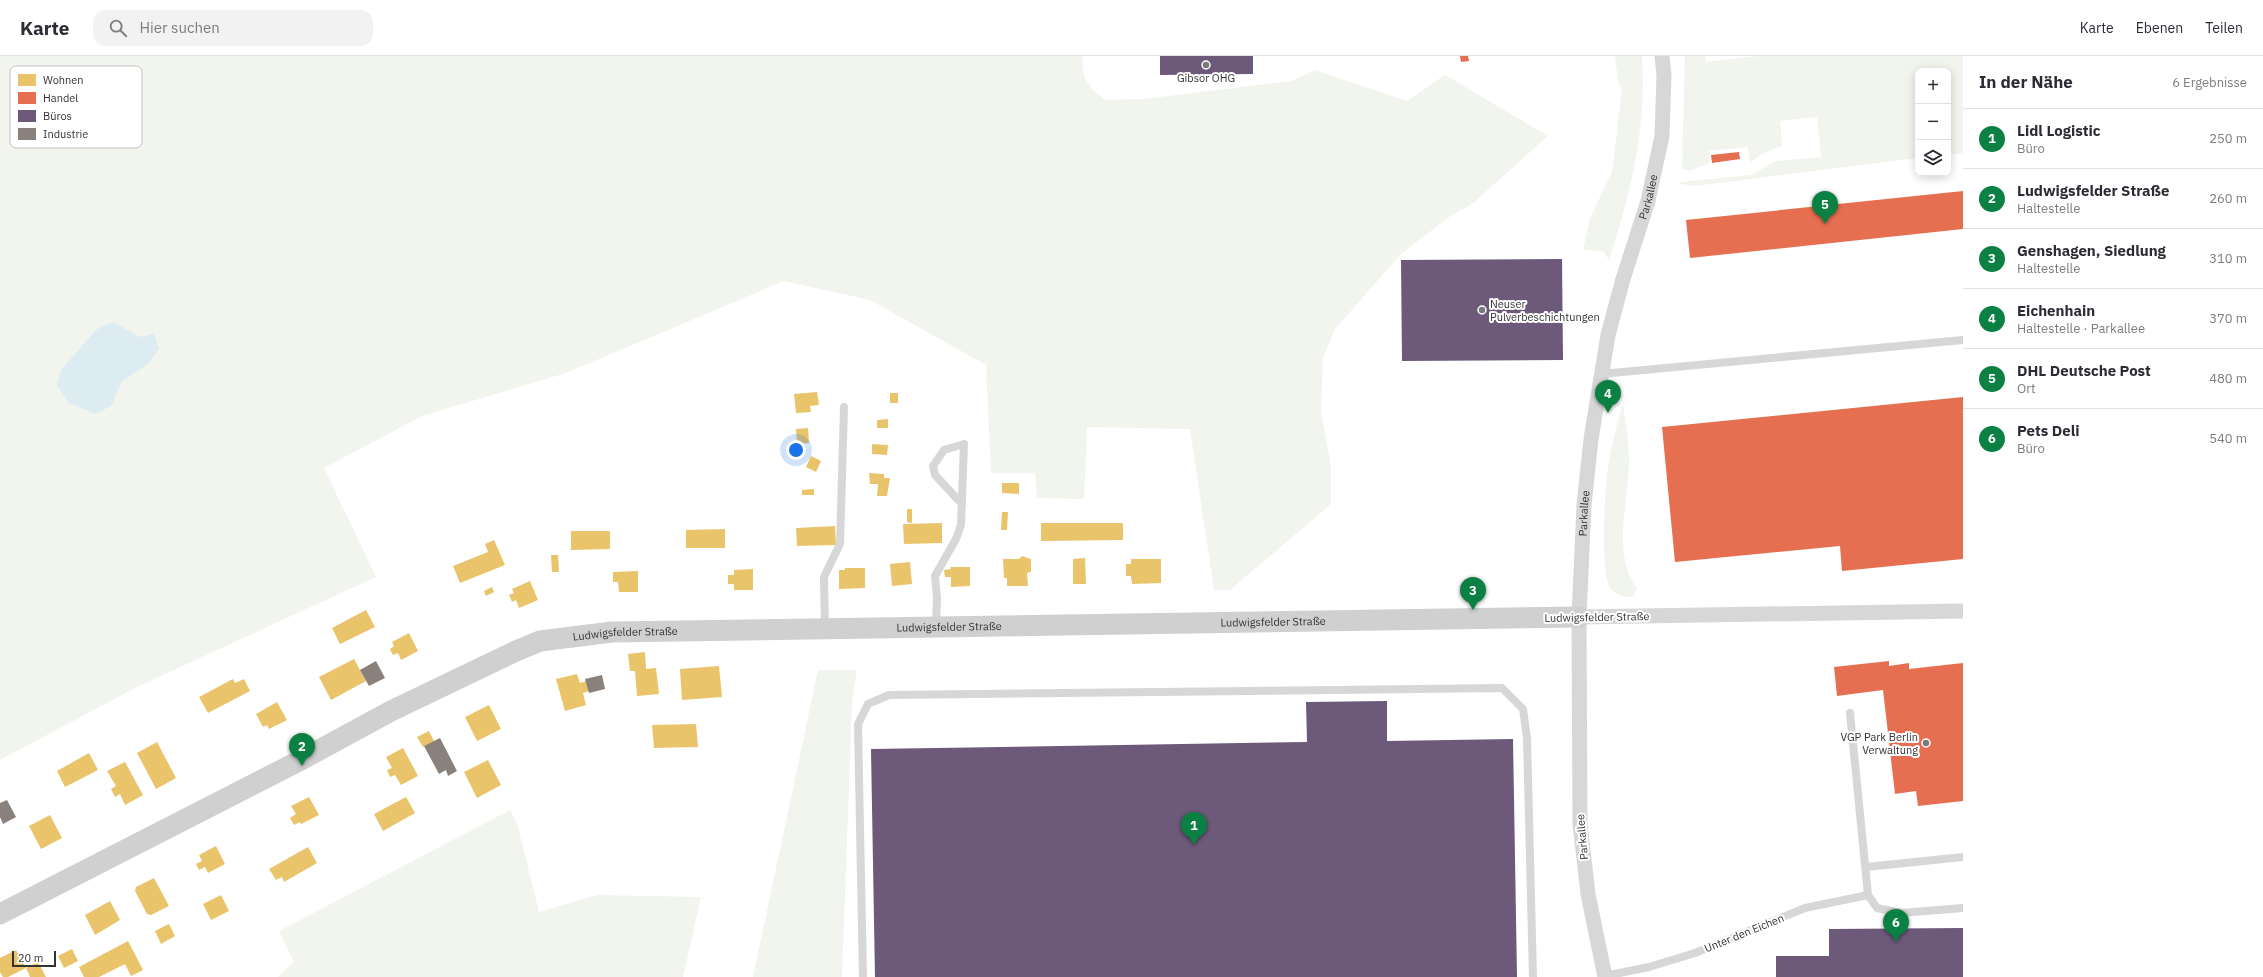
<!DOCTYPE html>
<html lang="de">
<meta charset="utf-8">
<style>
:root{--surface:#fff;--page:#f2f2f3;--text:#2b2b33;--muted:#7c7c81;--line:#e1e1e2;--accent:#0b8043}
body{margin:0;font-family:"IBM Plex Sans",sans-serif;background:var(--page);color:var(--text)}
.controls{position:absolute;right:12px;top:12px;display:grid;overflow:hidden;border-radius:8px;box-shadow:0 2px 10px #0003}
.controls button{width:36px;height:36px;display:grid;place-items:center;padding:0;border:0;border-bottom:1px solid var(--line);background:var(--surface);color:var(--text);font:20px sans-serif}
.scale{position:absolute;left:12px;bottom:10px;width:44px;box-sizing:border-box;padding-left:4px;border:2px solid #333;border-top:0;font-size:11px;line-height:14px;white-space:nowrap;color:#333;-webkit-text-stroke:3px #fff;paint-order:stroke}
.you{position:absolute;left:796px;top:394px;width:14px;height:14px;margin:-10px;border:3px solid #fff;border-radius:50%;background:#1a73e8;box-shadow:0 0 0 6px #1a73e833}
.badge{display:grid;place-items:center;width:26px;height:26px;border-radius:50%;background:var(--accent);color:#fff;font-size:13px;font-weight:700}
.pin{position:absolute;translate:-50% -33px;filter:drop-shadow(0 1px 2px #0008)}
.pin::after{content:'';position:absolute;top:21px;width:14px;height:12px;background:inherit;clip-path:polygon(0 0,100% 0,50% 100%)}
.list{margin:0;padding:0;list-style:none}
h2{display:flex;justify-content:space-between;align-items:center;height:52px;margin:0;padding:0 16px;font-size:17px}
h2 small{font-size:13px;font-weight:400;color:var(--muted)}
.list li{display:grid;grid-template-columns:26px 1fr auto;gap:12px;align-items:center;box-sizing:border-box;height:60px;padding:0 16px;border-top:1px solid var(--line)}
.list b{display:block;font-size:15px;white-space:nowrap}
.list p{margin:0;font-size:13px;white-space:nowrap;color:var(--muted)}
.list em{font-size:13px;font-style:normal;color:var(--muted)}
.icon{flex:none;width:22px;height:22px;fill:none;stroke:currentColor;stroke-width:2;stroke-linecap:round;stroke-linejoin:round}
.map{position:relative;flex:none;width:1963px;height:921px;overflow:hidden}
header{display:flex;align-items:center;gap:24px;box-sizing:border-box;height:56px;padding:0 20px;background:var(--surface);border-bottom:1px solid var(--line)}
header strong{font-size:19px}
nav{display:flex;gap:22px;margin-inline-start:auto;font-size:14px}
.search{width:280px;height:36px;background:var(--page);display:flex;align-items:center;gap:10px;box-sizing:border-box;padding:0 14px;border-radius:12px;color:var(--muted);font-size:15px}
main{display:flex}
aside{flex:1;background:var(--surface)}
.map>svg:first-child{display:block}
</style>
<header>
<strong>Karte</strong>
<div class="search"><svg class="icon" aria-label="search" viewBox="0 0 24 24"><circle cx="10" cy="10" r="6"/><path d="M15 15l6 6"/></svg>Hier suchen</div>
<nav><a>Karte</a><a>Ebenen</a><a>Teilen</a></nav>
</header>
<main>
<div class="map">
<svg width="1963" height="921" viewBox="0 0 1963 921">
<rect width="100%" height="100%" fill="#fff"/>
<g fill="#f1f5ed">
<path d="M 0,0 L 1083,0 C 1081,23 1088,30 1105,44 L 1143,43 L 1291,25 L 1315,14 L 1407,45 L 1445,19 L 1548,80 L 1472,148 L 1449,161 L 1401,198 L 1335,273 L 1323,302 L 1321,355 L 1331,410 L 1331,448 L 1230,534 L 1214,534 L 1190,373 L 1087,371 L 1084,443 L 1037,442 L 1035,417 L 991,417 L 986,309 L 870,244 L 784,225 L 566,317 L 422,360 L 324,412 L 376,521 L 139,630 L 0,704 Z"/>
<path d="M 1615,0 L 1642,0 C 1647,71 1631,137 1609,204 L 1603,195 L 1583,194 L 1590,162 L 1612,116 L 1622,34 L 1618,25 Z"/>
<path d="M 1685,0 L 1706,0 L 1706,6 L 1759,0 L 1963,0 L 1963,97 L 1948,99 L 1948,15 L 1918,15 L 1918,102 L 1695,130 L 1680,128 L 1681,126 L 1751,119 L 1776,105 L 1821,101 L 1817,61 L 1780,65 L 1782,90 L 1762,98 L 1750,107 L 1748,91 L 1709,95 L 1710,107 L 1689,115 L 1682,113 Z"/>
<path d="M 1623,346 C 1625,365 1629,385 1629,404 C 1629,445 1611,497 1637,533 L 1633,541 C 1625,541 1617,540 1611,533 C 1599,518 1605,427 1609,406 C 1612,385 1618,366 1623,346 Z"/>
<path d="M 818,614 L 857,614 L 852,647 L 842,921 L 753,921 Z"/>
<path d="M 510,754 L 517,767 L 539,856 L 597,839 L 701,841 L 683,921 L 278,921 L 294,906 L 279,875 Z"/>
</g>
<path fill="#ddebf3" d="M 113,266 L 140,281 L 154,278 L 159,292 L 148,308 L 122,325 L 111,350 L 95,358 L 69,347 L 57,329 L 61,314 L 97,273 Z"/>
<g fill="#e9c46a">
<path d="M 817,336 L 819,349 L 810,350 L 811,356 L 796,357 L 794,338 Z"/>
<rect x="890" y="337" width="8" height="10"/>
<path d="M 888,363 L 888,372 L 877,372 L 877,364 Z"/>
<path d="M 808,372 L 809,387 L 797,388 L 796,373 Z"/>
<path d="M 872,388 L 888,389 L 887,399 L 872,398 Z"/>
<path d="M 811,400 L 821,405 L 816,416 L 806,411 Z"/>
<path d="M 869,417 L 884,418 L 884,422 L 890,422 L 887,440 L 877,440 L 878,428 L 870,428 Z"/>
<path d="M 1002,427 L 1019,427 L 1019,438 L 1002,437 Z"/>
<path d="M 814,433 L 814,439 L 802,439 L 802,434 Z"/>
<path d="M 907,453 L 912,453 L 912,467 L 907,466 Z"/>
<path d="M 1002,456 L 1008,456 L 1007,474 L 1001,474 Z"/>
<path d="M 942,467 L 942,487 L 904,488 L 903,468 Z"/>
<path d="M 1041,467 L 1123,467 L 1123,484 L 1041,485 Z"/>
<path d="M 835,470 L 836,489 L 797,490 L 796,472 Z"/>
<path d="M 725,473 L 725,492 L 686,492 L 686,474 Z"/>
<path d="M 571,475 L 610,475 L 610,493 L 571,494 Z"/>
<path d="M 494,484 L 505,509 L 460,527 L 453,510 L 488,496 L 485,488 Z"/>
<path d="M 551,499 L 558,499 L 559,516 L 552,516 Z"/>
<path d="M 1022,500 L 1031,503 L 1031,516 L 1027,517 L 1028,530 L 1007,530 L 1007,522 L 1004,522 L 1003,503 L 1019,503 Z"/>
<path d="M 1085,502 L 1086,528 L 1073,528 L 1073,503 Z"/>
<path d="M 1131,503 L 1161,503 L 1161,527 L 1132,528 L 1131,520 L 1126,520 L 1126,508 L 1131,508 Z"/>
<path d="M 910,506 L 912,528 L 892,530 L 890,508 Z"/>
<path d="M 950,511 L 970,511 L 970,530 L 951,531 L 951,521 L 945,521 L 944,514 L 951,513 Z"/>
<path d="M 845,512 L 865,512 L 865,532 L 839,533 L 839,514 L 845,514 Z"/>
<path d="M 753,513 L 753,534 L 734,534 L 734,528 L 728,528 L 728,519 L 734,519 L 734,514 Z"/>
<path d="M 638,515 L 638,536 L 619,536 L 618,526 L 613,526 L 613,516 Z"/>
<path d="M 530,525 L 538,544 L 519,552 L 516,544 L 512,546 L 509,539 L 514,537 L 512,533 Z"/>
<path d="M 492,531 L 494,536 L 486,540 L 484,535 Z"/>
<path d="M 366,554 L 375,571 L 340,588 L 332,572 Z"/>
<path d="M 409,577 L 418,595 L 401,604 L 398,597 L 393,599 L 390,593 L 394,590 L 392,586 Z"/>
<path d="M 645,596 L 646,613 L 656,612 L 659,638 L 637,640 L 635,615 L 630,615 L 628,598 Z"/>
<path d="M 354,603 L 366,625 L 331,644 L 319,621 Z"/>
<path d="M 719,610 L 722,641 L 682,644 L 680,613 Z"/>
<path d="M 577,618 L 580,627 L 586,625 L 589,635 L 583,637 L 586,649 L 565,655 L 556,623 Z"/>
<path d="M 233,623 L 235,627 L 244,623 L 250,635 L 208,657 L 199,641 Z"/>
<path d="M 277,646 L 287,664 L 269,673 L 267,669 L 263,671 L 256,658 Z"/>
<path d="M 489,649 L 501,673 L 477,685 L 465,661 Z"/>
<path d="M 696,668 L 698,691 L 654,692 L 652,669 Z"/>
<path d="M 429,675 L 434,685 L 423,691 L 417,681 Z"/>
<path d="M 157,686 L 176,722 L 156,733 L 137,697 Z"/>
<path d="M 403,692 L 418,720 L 401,729 L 395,719 L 390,721 L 387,714 L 392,712 L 386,701 Z"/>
<path d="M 89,697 L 98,714 L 65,731 L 57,715 Z"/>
<path d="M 488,704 L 501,729 L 477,742 L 464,716 Z"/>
<path d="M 125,706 L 143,739 L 125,749 L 120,738 L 115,741 L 111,733 L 116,730 L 107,715 Z"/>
<path d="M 309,741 L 319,759 L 301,768 L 300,766 L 294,769 L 290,762 L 296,758 L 291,750 Z"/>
<path d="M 406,741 L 415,757 L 383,775 L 374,758 Z"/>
<path d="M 50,759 L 62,782 L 41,793 L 29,770 Z"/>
<path d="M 216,790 L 225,808 L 208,817 L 205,811 L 199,814 L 196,808 L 202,805 L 199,799 Z"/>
<path d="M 308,791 L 317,807 L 284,826 L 282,821 L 276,824 L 269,813 Z"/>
<path d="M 154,822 L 169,850 L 151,859 L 147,858 L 135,835 L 136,831 Z"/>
<path d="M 221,839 L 229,855 L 211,864 L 203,848 Z"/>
<path d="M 110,845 L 120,864 L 95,879 L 85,859 Z"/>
<path d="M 169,868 L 175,880 L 161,888 L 155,875 Z"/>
<path d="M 128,885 L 143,914 L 131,920 L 125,908 L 99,921 L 84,921 L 79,911 Z"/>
<path d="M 72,893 L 78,905 L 64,912 L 58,900 Z"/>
<path d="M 16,894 L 26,912 L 8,921 L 3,921 L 0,916 L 0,902 Z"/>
<path d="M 38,906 L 46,921 L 30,921 L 26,912 Z"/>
</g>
<g fill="#e76f51">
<path d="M 1460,0 L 1468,0 L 1469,5 L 1461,6 Z"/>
<path d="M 1739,96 L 1740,103 L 1712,107 L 1711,99 Z"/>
<path d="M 1963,135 L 1963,173 L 1690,202 L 1686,164 Z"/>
<path d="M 1963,341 L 1963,503 L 1842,515 L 1840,490 L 1675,506 L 1662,371 Z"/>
<path d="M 1889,605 L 1889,610 L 1909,607 L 1909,613 L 1963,607 L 1963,745 L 1918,750 L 1916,735 L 1895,738 L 1883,634 L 1837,640 L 1834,611 Z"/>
</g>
<g fill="#6d597a">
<path d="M 1160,0 L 1253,0 L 1253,18 L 1160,19 Z"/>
<path d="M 1562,203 L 1563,304 L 1402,305 L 1401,204 Z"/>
<path d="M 1387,645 L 1387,685 L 1513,683 L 1517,921 L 875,921 L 871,693 L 1307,686 L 1306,646 Z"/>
<path d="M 1963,872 L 1963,921 L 1776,921 L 1776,900 L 1829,900 L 1829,873 Z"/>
</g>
<g fill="#8a817c">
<path d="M 376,605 L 385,622 L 369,630 L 360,614 Z"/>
<path d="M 602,619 L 605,633 L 589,637 L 585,623 Z"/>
<path d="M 440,682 L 457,715 L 448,720 L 446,714 L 439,718 L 424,690 Z"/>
<path d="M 7,744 L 16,761 L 3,768 L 0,761 L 0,747 Z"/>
</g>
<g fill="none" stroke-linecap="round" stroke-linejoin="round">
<g stroke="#d7d7d7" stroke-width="8">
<path d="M 1601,318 L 1963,284"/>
<path d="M 936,570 L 937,542 L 935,520 L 956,483 L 961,469 L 964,388 L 944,394 L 933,410 L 935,419 L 962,448"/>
<path d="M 825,572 L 824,521 L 840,488 L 844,351"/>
<path d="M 1850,657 L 1868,839"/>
<path d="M 1866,811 L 1963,801"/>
<path d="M 1605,920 L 1649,911 L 1695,897 L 1805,852 L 1868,839 L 1877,852 L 1901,857 L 1963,852"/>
<path d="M 863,921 L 858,668 L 868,648 L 889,639 L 1502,632 L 1523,653 L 1527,682 L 1533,921"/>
</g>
<g stroke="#d7d7d7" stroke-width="15">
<path d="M 1579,561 L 1963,555"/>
<path id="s1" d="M 1605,921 L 1588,838 L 1580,768 L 1579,561 L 1584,449 L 1591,383 L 1608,279 L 1623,223 L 1648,145 L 1662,80 L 1664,20 L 1662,0"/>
</g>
<path stroke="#d0d0d0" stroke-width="21" id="s2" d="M 0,858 L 299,705 L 391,655 L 516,595 L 540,585 L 612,576 L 1579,561"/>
</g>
<g fill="#7a7a7a" stroke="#fff" stroke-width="1.5">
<circle cx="1206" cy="9" r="4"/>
<circle cx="1482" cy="254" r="4"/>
<circle cx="1926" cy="687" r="4"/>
</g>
<g text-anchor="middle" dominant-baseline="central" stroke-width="4" stroke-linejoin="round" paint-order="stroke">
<g font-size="11" fill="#333" stroke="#fff">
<text x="1206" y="22">Gibsor OHG</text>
<text x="1490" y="248" text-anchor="start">Neuser<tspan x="1490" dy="13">Pulverbeschichtungen</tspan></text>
<text x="1918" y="681" text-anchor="end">VGP Park Berlin<tspan x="1918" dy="13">Verwaltung</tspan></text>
</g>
<g font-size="11" fill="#333" stroke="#fff">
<text stroke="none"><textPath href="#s1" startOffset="790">Parkallee</textPath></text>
<text stroke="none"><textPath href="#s1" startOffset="466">Parkallee</textPath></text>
<text transform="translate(1597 561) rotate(-1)">Ludwigsfelder Straße</text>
<text stroke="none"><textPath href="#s2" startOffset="1339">Ludwigsfelder Straße</textPath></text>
<text stroke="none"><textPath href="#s2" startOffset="1015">Ludwigsfelder Straße</textPath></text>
<text stroke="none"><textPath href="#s2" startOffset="691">Ludwigsfelder Straße</textPath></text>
<text transform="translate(1582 781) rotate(-95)">Parkallee</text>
<text transform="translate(1744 877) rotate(-22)">Unter den Eichen</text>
</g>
</g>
<rect x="10" y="10" width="132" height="82" rx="6" fill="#fff" stroke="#c2c2c2" stroke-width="1"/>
<rect x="18" y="18" width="18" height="12" fill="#e9c46a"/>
<rect x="18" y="36" width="18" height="12" fill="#e76f51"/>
<rect x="18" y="54" width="18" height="12" fill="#6d597a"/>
<rect x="18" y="72" width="18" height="12" fill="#8a817c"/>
<g font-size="11" fill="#333">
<text x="43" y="28">Wohnen</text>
<text x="43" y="46">Handel</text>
<text x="43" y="64">Büros</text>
<text x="43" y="82">Industrie</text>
</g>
</svg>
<div class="controls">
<button>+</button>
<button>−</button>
<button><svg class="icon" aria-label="layers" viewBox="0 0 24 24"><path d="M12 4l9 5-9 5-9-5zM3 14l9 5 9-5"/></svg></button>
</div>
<div class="scale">20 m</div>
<div class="you"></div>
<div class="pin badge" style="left:1194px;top:789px">1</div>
<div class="pin badge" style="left:302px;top:710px">2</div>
<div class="pin badge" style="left:1473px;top:554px">3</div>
<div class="pin badge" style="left:1608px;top:357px">4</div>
<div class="pin badge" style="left:1825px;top:168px">5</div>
<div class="pin badge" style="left:1896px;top:886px">6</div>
</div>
<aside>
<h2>In der Nähe<small>6 Ergebnisse</small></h2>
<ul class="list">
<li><span class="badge">1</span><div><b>Lidl Logistic</b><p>Büro</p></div><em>250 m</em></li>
<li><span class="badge">2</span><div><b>Ludwigsfelder Straße</b><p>Haltestelle</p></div><em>260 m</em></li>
<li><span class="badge">3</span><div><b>Genshagen, Siedlung</b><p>Haltestelle</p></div><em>310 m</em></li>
<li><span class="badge">4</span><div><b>Eichenhain</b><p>Haltestelle · Parkallee</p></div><em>370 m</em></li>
<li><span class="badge">5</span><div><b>DHL Deutsche Post</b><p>Ort</p></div><em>480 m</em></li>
<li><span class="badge">6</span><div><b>Pets Deli</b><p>Büro</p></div><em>540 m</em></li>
</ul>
</aside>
</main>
